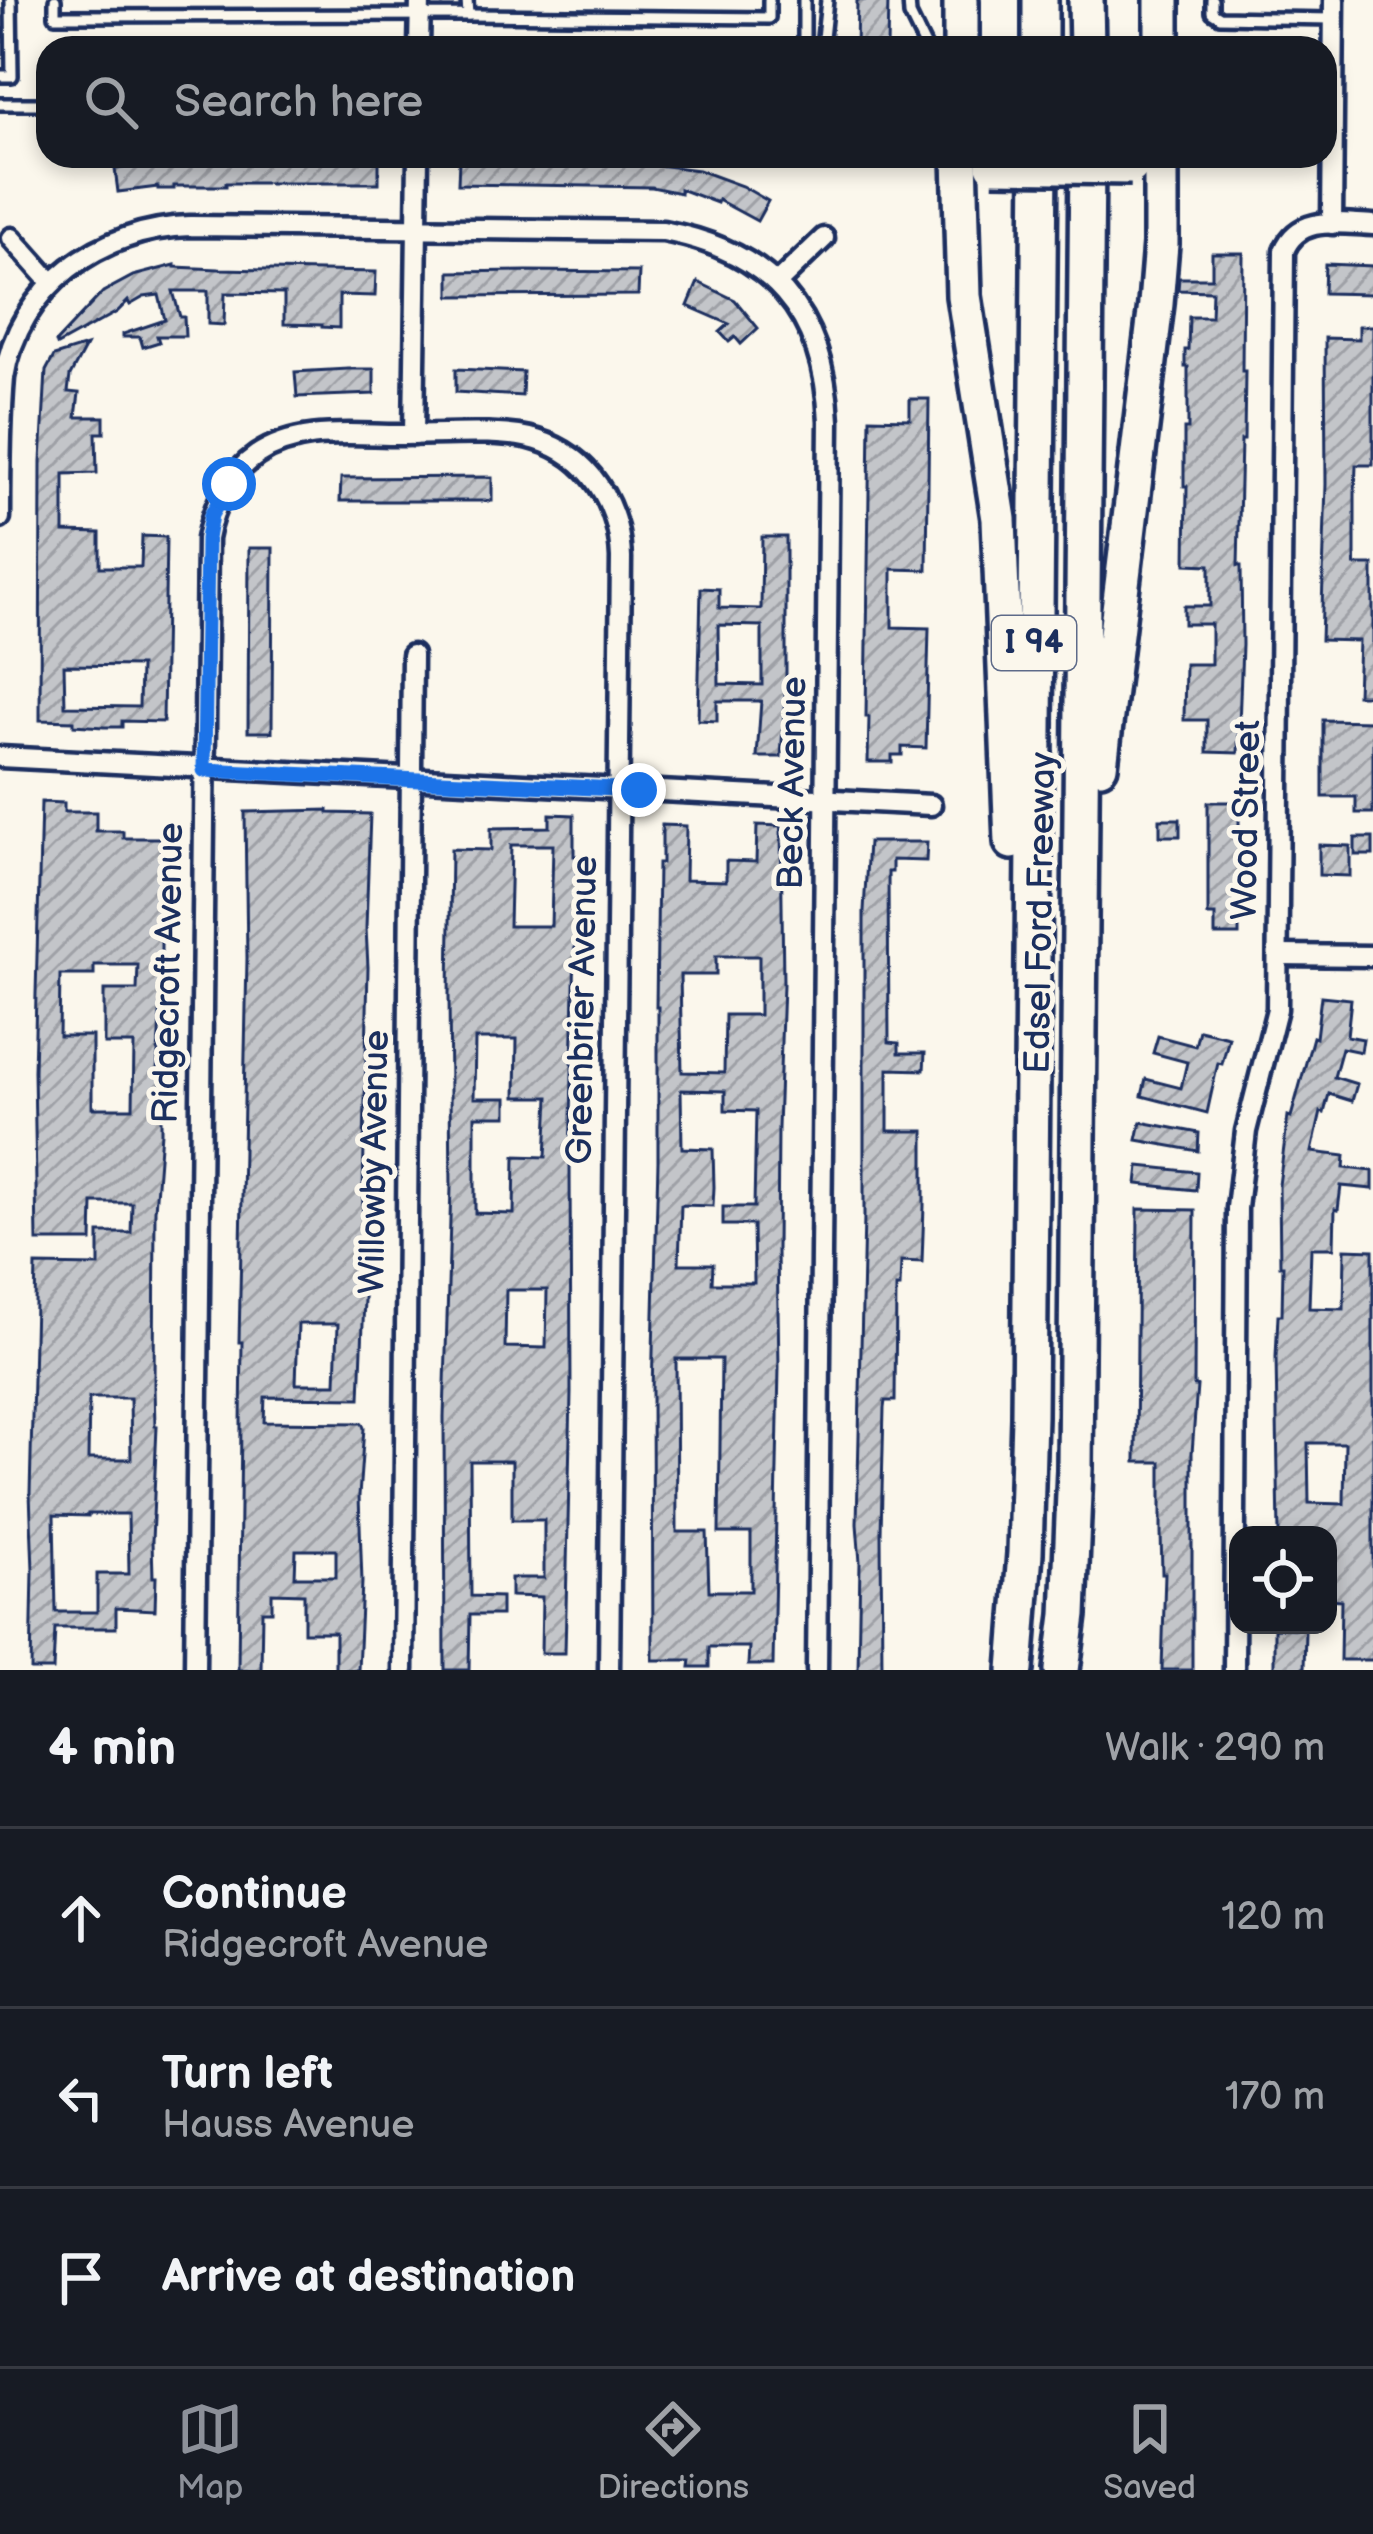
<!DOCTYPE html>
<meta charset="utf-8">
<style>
:root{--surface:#171b24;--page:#242831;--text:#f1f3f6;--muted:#9ea1a6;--line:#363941;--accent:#8c9099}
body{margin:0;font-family:"Balsamiq Sans",sans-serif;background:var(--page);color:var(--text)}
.controls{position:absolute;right:36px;bottom:36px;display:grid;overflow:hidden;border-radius:24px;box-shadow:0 6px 18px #0003}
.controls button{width:108px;height:108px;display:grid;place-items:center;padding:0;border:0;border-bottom:3px solid var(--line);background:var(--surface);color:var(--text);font:60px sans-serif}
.stop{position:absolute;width:36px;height:36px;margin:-27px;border:9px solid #1a73e8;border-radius:50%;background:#fff}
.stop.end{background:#1a73e8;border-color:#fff;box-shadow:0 3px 12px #0008}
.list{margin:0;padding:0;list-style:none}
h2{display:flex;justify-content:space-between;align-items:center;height:156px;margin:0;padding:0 48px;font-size:51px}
h2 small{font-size:39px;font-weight:400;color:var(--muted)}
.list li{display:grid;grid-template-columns:78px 1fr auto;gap:36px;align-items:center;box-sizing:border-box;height:180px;padding:0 48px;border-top:3px solid var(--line)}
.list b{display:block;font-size:45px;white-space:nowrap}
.list p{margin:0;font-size:39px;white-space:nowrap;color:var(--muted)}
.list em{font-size:39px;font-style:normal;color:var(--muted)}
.icon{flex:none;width:66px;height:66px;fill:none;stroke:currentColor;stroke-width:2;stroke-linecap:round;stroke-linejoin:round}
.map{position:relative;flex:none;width:1373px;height:1670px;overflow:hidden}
.search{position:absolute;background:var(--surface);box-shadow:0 6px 18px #0003;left:36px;right:36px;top:36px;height:132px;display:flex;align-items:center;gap:30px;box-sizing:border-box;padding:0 42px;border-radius:36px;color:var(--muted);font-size:45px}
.sheet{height:696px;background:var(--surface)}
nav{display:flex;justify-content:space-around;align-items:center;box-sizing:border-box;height:168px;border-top:3px solid var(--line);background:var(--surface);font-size:33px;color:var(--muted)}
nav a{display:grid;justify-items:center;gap:6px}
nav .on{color:var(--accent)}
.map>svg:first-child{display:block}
</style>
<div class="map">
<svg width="1373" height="1670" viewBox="0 0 1373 1670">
<defs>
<pattern id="building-hatch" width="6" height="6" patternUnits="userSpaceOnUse" patternTransform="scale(3)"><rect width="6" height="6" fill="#c3c5c9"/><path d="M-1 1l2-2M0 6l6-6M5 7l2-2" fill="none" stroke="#9ea0a6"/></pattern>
</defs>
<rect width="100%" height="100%" fill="#fbf7ec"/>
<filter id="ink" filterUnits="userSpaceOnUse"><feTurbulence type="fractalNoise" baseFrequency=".00833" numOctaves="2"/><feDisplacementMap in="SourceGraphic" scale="24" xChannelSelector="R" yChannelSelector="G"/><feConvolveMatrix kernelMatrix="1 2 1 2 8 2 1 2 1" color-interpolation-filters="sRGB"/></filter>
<g filter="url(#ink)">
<g fill="url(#building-hatch)" stroke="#1b2f5e" stroke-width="3" fill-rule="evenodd">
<path d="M 857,0 L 888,0 L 887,48 L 856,48 Z"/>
<path d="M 167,156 L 227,156 L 227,159 L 303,161 L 379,160 L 379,183 L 226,183 L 226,186 L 174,186 L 174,189 L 158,189 L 158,187 L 118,192 L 115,169 L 167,161 Z"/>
<path d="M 459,160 L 641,163 L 698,170 L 742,186 L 768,201 L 757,221 L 718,200 L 717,203 L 680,189 L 680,193 L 652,187 L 458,184 Z"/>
<path d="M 1212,253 L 1243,253 L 1242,371 L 1245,371 L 1244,440 L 1241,440 L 1238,566 L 1241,566 L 1242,645 L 1238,753 L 1207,752 L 1207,720 L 1184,720 L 1185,664 L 1211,664 L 1211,624 L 1184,624 L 1184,606 L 1210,606 L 1210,565 L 1186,564 L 1187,486 L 1184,486 L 1184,429 L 1188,429 L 1188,367 L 1185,367 L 1185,350 L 1188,350 L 1189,317 L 1211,317 L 1212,291 L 1178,290 L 1179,278 L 1212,278 Z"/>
<path d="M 1325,264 L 1373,266 L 1373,294 L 1324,293 Z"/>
<path d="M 175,265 L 175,267 L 219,269 L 376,272 L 375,296 L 339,295 L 339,328 L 322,327 L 322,325 L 284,324 L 284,294 L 225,293 L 224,325 L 208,324 L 208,291 L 173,291 L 180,317 L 184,317 L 185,336 L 157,336 L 159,342 L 143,347 L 140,337 L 123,337 L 123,334 L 165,320 L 159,295 L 144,297 L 130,305 L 128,301 L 117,312 L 57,345 L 56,342 L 103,292 L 133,276 Z"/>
<path d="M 527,271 L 639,272 L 638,295 L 450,296 L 450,272 Z"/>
<path d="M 698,282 L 735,300 L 758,328 L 741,344 L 735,337 L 729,342 L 720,332 L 729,324 L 688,306 Z"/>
<path d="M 1359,326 L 1373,326 L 1373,465 L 1356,465 L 1355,493 L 1355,565 L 1373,565 L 1373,695 L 1357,695 L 1359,641 L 1321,640 L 1326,484 L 1325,338 L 1359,339 Z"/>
<path d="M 86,346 L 70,376 L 68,392 L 79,393 L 76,417 L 104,417 L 104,433 L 96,433 L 97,473 L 64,474 L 64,532 L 100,533 L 100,567 L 141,567 L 142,536 L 166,537 L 163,722 L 122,721 L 122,727 L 104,727 L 74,725 L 74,721 L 40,720 L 41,461 L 46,371 L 54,356 ZM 64,665 L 140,666 L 139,707 L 65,706 Z"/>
<path d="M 348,369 L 374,369 L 374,394 L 297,397 L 295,372 Z"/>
<path d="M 456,369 L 523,372 L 522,396 L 456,392 Z"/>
<path d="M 910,399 L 929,399 L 927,570 L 892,569 L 892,627 L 929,628 L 926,748 L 902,747 L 902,755 L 892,755 L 892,762 L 868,762 L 869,717 L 866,717 L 870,418 L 910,419 Z"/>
<path d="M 492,477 L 492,501 L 340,501 L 341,478 Z"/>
<path d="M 762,537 L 786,537 L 786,681 L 781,757 L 757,757 L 761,701 L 717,701 L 717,721 L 698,720 L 701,588 L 719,589 L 719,608 L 761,609 ZM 718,625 L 762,626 L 762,685 L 719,684 Z"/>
<path d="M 249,548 L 273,548 L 272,732 L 248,732 Z"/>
<path d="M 1323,720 L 1373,721 L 1373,813 L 1356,813 L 1356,797 L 1323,797 Z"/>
<path d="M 41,802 L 64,803 L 64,812 L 96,812 L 96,831 L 123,831 L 123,838 L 161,838 L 161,996 L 157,1073 L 161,1073 L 161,1132 L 155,1210 L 154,1387 L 155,1426 L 157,1426 L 152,1541 L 153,1577 L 156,1577 L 155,1610 L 116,1608 L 116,1628 L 55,1628 L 53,1670 L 31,1670 L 33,1570 L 30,1493 L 36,1265 L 99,1266 L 99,1233 L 131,1233 L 132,1203 L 93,1203 L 92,1241 L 37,1241 L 34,1071 ZM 94,965 L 138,965 L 137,990 L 104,990 L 104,1044 L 134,1044 L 133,1108 L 92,1108 L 92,1036 L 59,1036 L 60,975 L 94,975 ZM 89,1398 L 130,1398 L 131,1459 L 88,1459 ZM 88,1514 L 128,1514 L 129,1574 L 97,1574 L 97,1612 L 56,1612 L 54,1515 L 88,1516 Z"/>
<path d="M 1208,802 L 1239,802 L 1239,935 L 1215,935 L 1215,915 L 1208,915 Z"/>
<path d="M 328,810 L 328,813 L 370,814 L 366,928 L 368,967 L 362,1236 L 365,1274 L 360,1398 L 265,1397 L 264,1422 L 362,1423 L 364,1428 L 359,1496 L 362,1582 L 358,1670 L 335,1670 L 335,1632 L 304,1632 L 304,1594 L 272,1593 L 272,1611 L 262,1611 L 261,1670 L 238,1670 L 242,1342 L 239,1342 L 247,958 L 245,812 ZM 298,1324 L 338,1324 L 336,1384 L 296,1384 ZM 296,1550 L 336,1550 L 336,1577 L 295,1577 Z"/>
<path d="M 550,814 L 574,815 L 574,856 L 577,856 L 570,1163 L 571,1393 L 565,1653 L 541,1653 L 542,1597 L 511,1596 L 511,1578 L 544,1578 L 544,1520 L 512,1520 L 512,1461 L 470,1461 L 471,1596 L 501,1597 L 501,1615 L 470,1615 L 469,1670 L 445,1670 L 444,1417 L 451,1187 L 449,995 L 451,849 L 491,850 L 491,828 L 550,827 ZM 511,845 L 553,845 L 551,926 L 509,926 ZM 475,1039 L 517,1039 L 516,1097 L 549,1097 L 546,1157 L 515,1156 L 514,1214 L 475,1213 L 475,1116 L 507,1116 L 507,1098 L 474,1098 ZM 506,1290 L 547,1290 L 546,1348 L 505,1347 Z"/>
<rect x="1160" y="819" width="20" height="17"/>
<path d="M 662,825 L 686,826 L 685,880 L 726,881 L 726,861 L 756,862 L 757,825 L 781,826 L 783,984 L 778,1128 L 777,1251 L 779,1367 L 773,1665 L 748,1665 L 749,1647 L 709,1647 L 709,1667 L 690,1667 L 691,1660 L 653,1660 L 652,1391 L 658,1161 L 658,1007 L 656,1007 L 658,863 L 662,863 ZM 716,956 L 759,956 L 759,1015 L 725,1015 L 724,1073 L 682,1072 L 680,975 L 716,975 ZM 681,1090 L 725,1091 L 725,1110 L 756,1111 L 754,1207 L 723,1207 L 723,1225 L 753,1225 L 754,1283 L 712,1283 L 713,1264 L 679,1264 L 681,1205 L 713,1206 L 714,1187 L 713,1149 L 682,1148 ZM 676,1359 L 721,1359 L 719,1533 L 751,1533 L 751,1591 L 709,1591 L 707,1532 L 677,1532 Z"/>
<rect x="1355" y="838" width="18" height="17"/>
<path d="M 868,842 L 927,842 L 926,861 L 892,860 L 892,872 L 888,872 L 889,1042 L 899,1043 L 899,1053 L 925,1053 L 924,1070 L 888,1069 L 888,1131 L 924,1131 L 924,1206 L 922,1262 L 901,1261 L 900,1287 L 896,1287 L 895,1401 L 885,1401 L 884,1408 L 881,1533 L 882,1670 L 858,1670 L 860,1562 L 857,1524 L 864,1216 L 864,911 Z"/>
<path d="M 1319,845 L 1350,846 L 1350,876 L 1319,875 Z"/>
<path d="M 1321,996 L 1351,999 L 1347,1036 L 1363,1039 L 1361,1052 L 1342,1048 L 1334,1077 L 1357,1084 L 1352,1101 L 1329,1094 L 1324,1113 L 1321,1112 L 1312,1152 L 1345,1156 L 1344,1168 L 1373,1171 L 1373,1189 L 1341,1186 L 1338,1210 L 1335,1209 L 1334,1248 L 1311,1248 L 1309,1308 L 1344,1309 L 1345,1249 L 1373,1250 L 1373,1660 L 1340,1660 L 1341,1600 L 1328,1599 L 1328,1535 L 1279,1535 L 1276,1357 L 1278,1315 L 1282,1315 L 1283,1266 L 1280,1266 L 1279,1185 L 1288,1116 L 1291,1117 L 1313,1037 L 1316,1038 ZM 1308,1443 L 1345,1443 L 1344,1504 L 1309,1503 Z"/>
<path d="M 1199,1030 L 1229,1037 L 1222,1064 L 1218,1063 L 1207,1113 L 1142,1096 L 1146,1079 L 1181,1088 L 1187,1062 L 1153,1053 L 1158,1036 L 1195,1046 Z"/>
<path d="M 1141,1122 L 1199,1133 L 1198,1151 L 1137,1140 Z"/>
<path d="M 1139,1166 L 1197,1172 L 1196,1190 L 1137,1184 Z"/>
<path d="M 1138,1209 L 1195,1210 L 1194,1386 L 1197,1386 L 1192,1453 L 1192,1670 L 1162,1670 L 1165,1573 L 1162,1573 L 1161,1532 L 1161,1462 L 1136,1462 Z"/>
<path d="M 1274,1628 L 1305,1629 L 1304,1670 L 1274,1670 Z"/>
</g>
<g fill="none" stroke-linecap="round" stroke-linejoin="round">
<defs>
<g id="lane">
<path d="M 55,0 L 55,16 L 468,15 L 467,0"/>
<path d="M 909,0 L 910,15 L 926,48"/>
<path d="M 1212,0 L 1212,12 L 1220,17 L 1333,19"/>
<path d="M 468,15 L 769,18 L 769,0"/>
<path d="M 804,48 L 804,0"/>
<path d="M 822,48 L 827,0"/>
<path d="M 0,76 L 12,76 L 11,0"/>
<path d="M 0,104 L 48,104"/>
</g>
<g id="street">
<path d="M 419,48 L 420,0"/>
<path d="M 1332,224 L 1334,0"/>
<path d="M 12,238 L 52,283"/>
<path d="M 777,283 L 824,238"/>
<path d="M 414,435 L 418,156"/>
<path d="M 0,518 C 0,472 0,424 4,378 C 18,286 102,228 190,226 L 663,231 C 770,251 824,311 829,421 L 817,1670"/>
<path d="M 0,757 L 931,805"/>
<path d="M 1279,955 L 1373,956"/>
<path d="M 195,1670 L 207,539 C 213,506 229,474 257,455 C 299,427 352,435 400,435 C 439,435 501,429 537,440 C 590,456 619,504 621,558 L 609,1670"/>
<path d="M 403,1670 L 412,655"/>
<path d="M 1234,1670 L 1237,1208 L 1246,1131 L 1277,1009 L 1284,251 C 1299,214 1340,224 1373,225"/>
</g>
<g id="highway">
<path d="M 1040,0 L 1040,48"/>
<path d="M 1086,0 L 1087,48"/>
<path d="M 961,48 L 961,0"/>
<path d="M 1162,48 L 1162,0"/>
<path d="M 960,156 L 964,296 L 999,519 L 1012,842"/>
<path d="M 1100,766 L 1156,304 L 1161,244 L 1161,156"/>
<path d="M 1016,1670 L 1025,1553 L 1029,1416 L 1040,156"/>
<path d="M 1062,1670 L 1069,1615 L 1075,1469 L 1087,156"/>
</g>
</defs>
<use href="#lane" stroke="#1b2f5e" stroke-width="18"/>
<use href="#street" stroke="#1b2f5e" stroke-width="27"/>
<use href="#highway" stroke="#1b2f5e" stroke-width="42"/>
<use href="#lane" stroke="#fbf7ec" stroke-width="9"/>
<use href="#street" stroke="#fbf7ec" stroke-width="18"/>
<use href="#highway" stroke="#fbf7ec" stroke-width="33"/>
<defs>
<path id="highway-bridge" d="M 993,165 L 1131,167"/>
</defs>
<use href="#highway-bridge" stroke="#1b2f5e" stroke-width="42" stroke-linecap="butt"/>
<use href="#highway-bridge" stroke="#fbf7ec" stroke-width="33"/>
</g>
</g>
<g fill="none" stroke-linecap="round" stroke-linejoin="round" filter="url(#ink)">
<path stroke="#1a73e8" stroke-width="15" d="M 229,484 L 211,515 L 207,539 L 204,770 L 639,790"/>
</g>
<g text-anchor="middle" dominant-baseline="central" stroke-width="10" stroke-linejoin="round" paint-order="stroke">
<rect fill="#fbf7ec" stroke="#5e6b89" stroke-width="3" x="992" y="616" width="84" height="54" rx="9"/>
<g font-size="33" font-weight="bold" fill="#1b2f5e">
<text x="1034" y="643">I 94</text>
</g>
<g font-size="36" fill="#1b2f5e" stroke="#fbf7ec">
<text transform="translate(793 783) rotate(-89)">Beck Avenue</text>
<text transform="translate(1247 820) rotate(-89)">Wood Street</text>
<text transform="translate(1041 913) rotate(-89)">Edsel Ford Freeway</text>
<text transform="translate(169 973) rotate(-89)">Ridgecroft Avenue</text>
<text transform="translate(583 1010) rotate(-89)">Greenbrier Avenue</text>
<text transform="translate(375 1162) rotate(-89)">Willowby Avenue</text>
</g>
</g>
</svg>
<div class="controls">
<button><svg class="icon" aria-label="locate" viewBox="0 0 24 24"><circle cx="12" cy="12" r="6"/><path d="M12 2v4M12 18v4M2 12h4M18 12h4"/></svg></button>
</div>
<div class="stop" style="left:229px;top:484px"></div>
<div class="stop end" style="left:639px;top:790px"></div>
<div class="search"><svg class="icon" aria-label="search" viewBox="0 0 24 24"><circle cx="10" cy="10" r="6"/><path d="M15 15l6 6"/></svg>Search here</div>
</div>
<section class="sheet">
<h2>4 min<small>Walk · 290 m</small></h2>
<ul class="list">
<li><svg class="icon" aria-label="ahead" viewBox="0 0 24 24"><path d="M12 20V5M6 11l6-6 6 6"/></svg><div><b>Continue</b><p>Ridgecroft Avenue</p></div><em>120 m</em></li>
<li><svg class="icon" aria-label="left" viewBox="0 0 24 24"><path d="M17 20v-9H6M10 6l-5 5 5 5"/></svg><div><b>Turn left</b><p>Hauss Avenue</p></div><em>170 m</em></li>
<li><svg class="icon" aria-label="arrive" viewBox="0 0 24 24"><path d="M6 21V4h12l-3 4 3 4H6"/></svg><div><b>Arrive at destination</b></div></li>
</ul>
</section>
<nav>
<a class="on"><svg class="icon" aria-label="map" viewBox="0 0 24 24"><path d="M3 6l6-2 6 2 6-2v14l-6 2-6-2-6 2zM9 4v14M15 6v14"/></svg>Map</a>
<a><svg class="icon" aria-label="directions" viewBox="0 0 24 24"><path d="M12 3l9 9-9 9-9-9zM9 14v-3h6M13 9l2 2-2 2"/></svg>Directions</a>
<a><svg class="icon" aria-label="saved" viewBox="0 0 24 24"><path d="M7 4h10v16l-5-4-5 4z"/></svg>Saved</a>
</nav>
